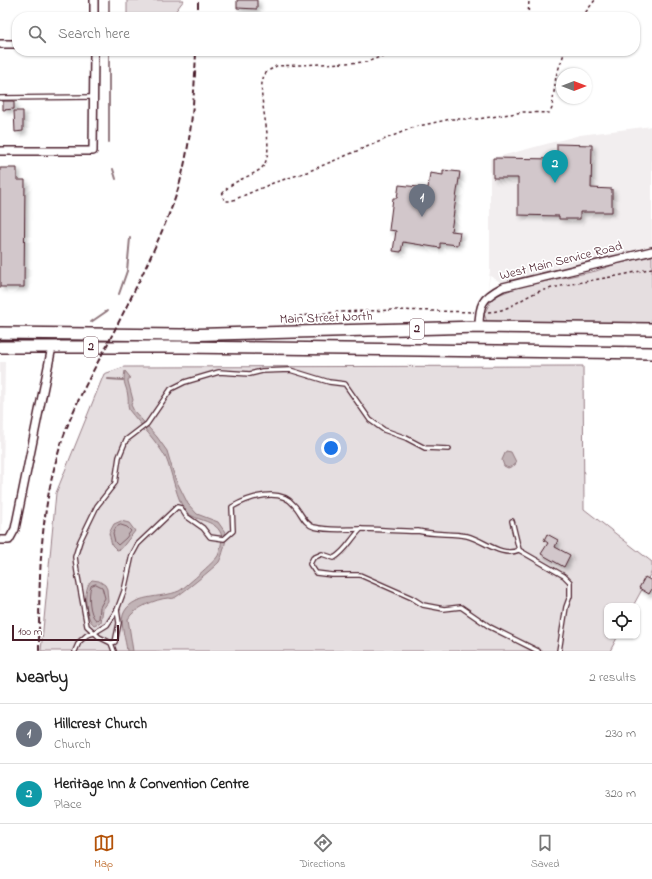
<!DOCTYPE html>
<style>
:root{--surface:#fff;--page:#f2f2f2;--text:#222;--muted:#767676;--line:#e0e0e0;--accent:#b45309}
body{margin:0;font-family:"Indie Flower",sans-serif;background:var(--page);color:var(--text)}
.controls{position:absolute;right:12px;bottom:12px;display:grid;overflow:hidden;border-radius:8px;box-shadow:0 1px 3px #0004}
.controls button{width:36px;height:36px;display:grid;place-items:center;padding:0;border:0;border-bottom:1px solid var(--line);background:var(--surface);color:var(--text);font:20px sans-serif}
.compass{position:absolute;left:556px;top:68px;width:36px;height:36px;border-radius:50%;background:var(--surface);box-shadow:0 1px 3px #0004;rotate:90deg}
.scale{position:absolute;left:12px;bottom:10px;width:107px;box-sizing:border-box;padding-left:4px;border:2px solid #4a1f2b;border-top:0;font-size:11px;line-height:14px;white-space:nowrap;color:#4a1f2b;-webkit-text-stroke:3px #fff;paint-order:stroke}
.you{position:absolute;left:331px;top:448px;width:14px;height:14px;margin:-10px;border:3px solid #fff;border-radius:50%;background:#1a73e8;box-shadow:0 0 0 6px #1a73e833}
.badge{display:grid;place-items:center;width:26px;height:26px;border-radius:50%;background:var(--accent);color:#fff;font-size:13px;font-weight:700}
.pin{position:absolute;translate:-50% -33px;filter:drop-shadow(0 1px 2px #0008)}
.pin::after{content:'';position:absolute;top:21px;width:14px;height:12px;background:inherit;clip-path:polygon(0 0,100% 0,50% 100%)}
.list{margin:0;padding:0;list-style:none}
h2{display:flex;justify-content:space-between;align-items:center;height:52px;margin:0;padding:0 16px;font-size:17px}
h2 small{font-size:13px;font-weight:400;color:var(--muted)}
.list li{display:grid;grid-template-columns:26px 1fr auto;gap:12px;align-items:center;box-sizing:border-box;height:60px;padding:0 16px;border-top:1px solid var(--line)}
.list b{display:block;font-size:15px;white-space:nowrap}
.list p{margin:0;font-size:13px;white-space:nowrap;color:var(--muted)}
.list em{font-size:13px;font-style:normal;color:var(--muted)}
.icon{flex:none;width:22px;height:22px;fill:none;stroke:currentColor;stroke-width:2;stroke-linecap:round;stroke-linejoin:round}
.map{position:relative;flex:none;width:652px;height:651px;overflow:hidden}
.search{position:absolute;background:var(--surface);box-shadow:0 1px 3px #0004;left:12px;right:12px;top:12px;height:44px;display:flex;align-items:center;gap:10px;box-sizing:border-box;padding:0 14px;border-radius:16px;color:var(--muted);font-size:15px}
.sheet{height:172px;background:var(--surface)}
nav{display:flex;justify-content:space-around;align-items:center;box-sizing:border-box;height:56px;border-top:1px solid var(--line);background:var(--surface);font-size:11px;color:var(--muted)}
nav a{display:grid;justify-items:center;gap:2px}
nav .on{color:var(--accent)}
.map>svg:first-child{display:block}
</style>
<div class="map">
<svg width="652" height="651" viewBox="0 0 652 651">
<defs>
<filter id="shadow"><feDropShadow dx="3" dy="3" stdDeviation="2" flood-color="#0004"/></filter>
</defs>
<rect width="100%" height="100%" fill="#fff"/>
<filter id="ink" filterUnits="userSpaceOnUse"><feTurbulence type="fractalNoise" baseFrequency=".025" numOctaves="2"/><feDisplacementMap in="SourceGraphic" scale="8" xChannelSelector="R" yChannelSelector="G"/><feConvolveMatrix kernelMatrix="1 2 1 2 8 2 1 2 1" color-interpolation-filters="sRGB"/></filter>
<g filter="url(#ink)">
<g fill="#f2eeef">
<path d="M 652,126 L 652,251 L 507,286 L 490,276 L 487,295 L 490,270 L 490,159 L 580,135 Z"/>
<path d="M 0,362 L 5,362 L 2,532 L 0,532 Z"/>
</g>
<g fill="#e5dee0" stroke="#987e86">
<path d="M 127,0 L 184,0 L 171,17 L 127,17 Z"/>
<path d="M 652,256 L 652,323 L 493,325 L 487,322 L 484,314 L 493,297 L 518,287 L 596,271 L 616,264 Z"/>
<path d="M 583,366 L 584,509 L 652,562 L 652,571 L 633,606 L 607,606 L 607,636 L 618,636 L 610,651 L 41,651 L 56,493 L 104,374 L 124,367 Z"/>
</g>
<g fill="#c1b3b6" stroke="#91787e">
<path d="M 125,371 L 130,377 L 128,381 L 133,400 L 131,405 L 134,411 L 157,437 L 167,451 L 175,478 L 188,504 L 197,514 L 218,522 L 227,535 C 225,543 223,555 219,562 C 216,566 178,597 174,598 C 173,599 169,598 168,598 C 156,599 134,608 128,619 L 133,651 L 127,651 C 126,640 120,626 123,615 C 131,593 161,599 179,591 C 182,590 216,560 217,557 C 220,554 222,540 222,537 C 218,519 197,522 186,512 C 177,501 172,472 166,458 C 158,443 140,424 129,410 C 127,405 129,402 128,397 C 127,385 122,385 125,371 Z"/>
<path d="M 506,451 L 511,452 L 516,462 L 515,465 L 508,468 L 504,466 L 502,460 Z"/>
<path d="M 121,521 L 129,523 L 135,531 L 121,549 L 117,550 L 112,545 L 109,533 L 114,524 Z"/>
<path d="M 92,580 L 99,581 L 105,585 L 107,589 L 108,602 L 103,609 L 101,622 L 94,625 C 85,618 82,588 92,580 Z"/>
</g>
<g fill="none" stroke-linecap="round" stroke-linejoin="round">
<g stroke="#7a5a63" stroke-width="1">
<path d="M 121,525 L 127,527 L 131,531 L 126,538 L 118,545 L 115,542 L 113,533 L 116,527 Z"/>
<path d="M 96,584 L 102,587 L 105,598 L 100,607 L 99,619 L 96,620 C 89,614 88,595 91,586 Z"/>
</g>
<g stroke="#91787e" stroke-width="2">
<path d="M 109,17 L 109,0"/>
<path d="M 109,142 L 109,51"/>
<path d="M 113,169 L 116,179"/>
<path d="M 119,294 L 127,271 L 130,238"/>
<path d="M 91,322 L 107,311"/>
<path d="M 108,379 L 123,380"/>
</g>
</g>
<g fill="#d2c7cb" stroke="#4a1f2b" filter="url(#shadow)">
<path d="M 237,0 L 257,0 L 257,9 L 237,8 Z"/>
<path d="M 3,101 L 14,101 L 14,109 L 3,110 Z"/>
<path d="M 14,111 L 23,111 L 23,131 L 15,132 Z"/>
<path d="M 557,144 L 592,145 L 591,188 L 612,189 L 612,212 L 580,212 L 580,219 L 559,219 L 559,216 L 518,215 L 518,178 L 493,178 L 493,158 L 557,159 Z"/>
<path d="M 0,168 L 17,168 L 17,180 L 25,180 L 24,287 L 0,287 Z"/>
<path d="M 443,170 L 460,172 L 451,231 L 460,232 L 458,245 L 440,243 L 440,248 L 403,242 L 401,252 L 393,251 L 396,231 L 389,230 L 393,198 L 397,198 L 399,185 L 428,188 L 430,173 L 443,175 Z"/>
<path d="M 547,534 L 558,540 L 555,547 L 570,555 L 564,567 L 541,554 L 548,543 L 544,540 Z"/>
<path d="M 645,577 L 652,581 L 652,589 L 649,594 L 639,588 Z"/>
</g>
<g fill="none" stroke-linecap="round" stroke-linejoin="round">
<defs>
<g id="service">
<path d="M 0,98 L 93,97"/>
<path d="M 361,529 C 351,539 346,551 334,558 L 322,554 L 313,558 L 310,564 L 316,573 L 332,575 L 360,575 L 412,598 L 423,605 L 444,609 L 461,607 L 490,627 L 538,651"/>
<path d="M 519,550 L 564,576 L 570,582 L 570,596 L 566,607 L 559,651"/>
<path d="M 111,643 L 115,642 L 119,623 L 117,610"/>
<path d="M 75,651 L 79,642 L 87,635 L 94,633 L 107,625 L 117,610 L 124,591 L 132,555 L 138,544 L 177,507 L 181,508 L 186,516 L 203,528 L 210,537 L 224,539 L 233,531 L 232,507 C 249,497 280,487 294,505 C 301,512 304,524 314,527 C 329,531 345,529 360,529 C 379,529 399,532 418,531 C 434,535 451,533 467,536 C 484,540 501,558 519,550 L 512,521"/>
<path d="M 114,651 L 111,643 L 99,637 L 87,626 L 77,572 L 75,557 L 80,541 L 97,506 L 115,483 L 119,457 L 126,440 L 147,424 L 171,389 L 185,382 L 219,372 L 250,374 L 262,371 L 290,370 L 329,382 L 345,384 L 370,420 L 384,430 L 406,438 L 425,448 L 449,449"/>
</g>
<g id="minor">
<path d="M 94,0 L 94,17"/>
<path d="M 0,44 L 17,44"/>
<path d="M 0,151 L 93,151 L 94,51"/>
<path d="M 479,327 C 479,304 482,298 503,287 L 652,251"/>
<path d="M 0,540 L 9,540 L 15,529 L 52,347"/>
</g>
<g id="primary">
<path d="M 0,333 L 181,335 L 479,327 L 652,329"/>
<path d="M 0,347 L 182,347 L 652,353"/>
</g>
</defs>
<use href="#service" stroke="#4a1f2b" stroke-width="6"/>
<use href="#minor" stroke="#4a1f2b" stroke-width="10"/>
<use href="#primary" stroke="#4a1f2b" stroke-width="14"/>
<g stroke="#4a1f2b" stroke-width="1.5" stroke-dasharray="3 3" stroke-linecap="butt">
<path d="M 528,17 L 529,0"/>
<path d="M 582,17 L 595,0"/>
<path d="M 395,51 L 367,62 L 276,66 C 273,69 268,70 266,73 C 252,89 277,143 264,165 C 258,176 230,179 222,195 L 225,201 L 231,201 L 273,183 L 307,172 L 414,127 L 451,119 L 478,119 L 523,112 L 550,113 L 552,108 L 556,76 L 565,51"/>
<path d="M 488,312 C 513,311 521,296 544,290 C 579,281 616,278 652,268"/>
<path d="M 285,324 L 290,317 L 338,312 L 394,310 L 474,312"/>
</g>
<use href="#service" stroke="#fff" stroke-width="3.5"/>
<use href="#minor" stroke="#fff" stroke-width="7"/>
<use href="#primary" stroke="#fff" stroke-width="11"/>
<g stroke="#4a1f2b" stroke-width="2" stroke-dasharray="6 3" stroke-linecap="butt">
<path d="M 198,17 L 198,0"/>
<path d="M 39,651 C 39,580 39,513 61,444 C 72,410 89,378 106,347 C 130,300 154,253 173,204 C 191,155 194,102 196,51"/>
</g>
</g>
</g>
<g text-anchor="middle" dominant-baseline="central" stroke-width="3.5" stroke-linejoin="round" paint-order="stroke">
<g fill="#fff" stroke="#80626b" stroke-width="1">
<rect x="410" y="319" width="14" height="20" rx="3"/>
<rect x="84" y="337" width="14" height="20" rx="3"/>
</g>
<g font-size="12" font-weight="bold" fill="#4a1f2b">
<text x="417" y="329">2</text>
<text x="91" y="347">2</text>
</g>
<g font-size="13" fill="#4a1f2b" stroke="#fff">
<text transform="translate(561 261) rotate(-14)">West Main Service Road</text>
<text transform="translate(326 318) rotate(-2)">Main Street North</text>
</g>
</g>
</svg>
<div class="controls">
<button><svg class="icon" aria-label="locate" viewBox="0 0 24 24"><circle cx="12" cy="12" r="6"/><path d="M12 2v4M12 18v4M2 12h4M18 12h4"/></svg></button>
</div>
<svg class="compass" viewBox="-18 -18 36 36"><path d="M0-13l5 13h-10z" fill="#e53935"/><path d="M0 13l5-13h-10z" fill="#767676"/></svg>
<div class="scale">100 m</div>
<div class="you"></div>
<div class="pin badge" style="left:422px;top:217px;background:#6b7280">1</div>
<div class="pin badge" style="left:555px;top:183px;background:#0f9aa8">2</div>
<div class="search"><svg class="icon" aria-label="search" viewBox="0 0 24 24"><circle cx="10" cy="10" r="6"/><path d="M15 15l6 6"/></svg>Search here</div>
</div>
<section class="sheet">
<h2>Nearby<small>2 results</small></h2>
<ul class="list">
<li><span class="badge" style="background:#6b7280">1</span><div><b>Hillcrest Church</b><p>Church</p></div><em>230 m</em></li>
<li><span class="badge" style="background:#0f9aa8">2</span><div><b>Heritage Inn &amp; Convention Centre</b><p>Place</p></div><em>320 m</em></li>
</ul>
</section>
<nav>
<a class="on"><svg class="icon" aria-label="map" viewBox="0 0 24 24"><path d="M3 6l6-2 6 2 6-2v14l-6 2-6-2-6 2zM9 4v14M15 6v14"/></svg>Map</a>
<a><svg class="icon" aria-label="directions" viewBox="0 0 24 24"><path d="M12 3l9 9-9 9-9-9zM9 14v-3h6M13 9l2 2-2 2"/></svg>Directions</a>
<a><svg class="icon" aria-label="saved" viewBox="0 0 24 24"><path d="M7 4h10v16l-5-4-5 4z"/></svg>Saved</a>
</nav>
